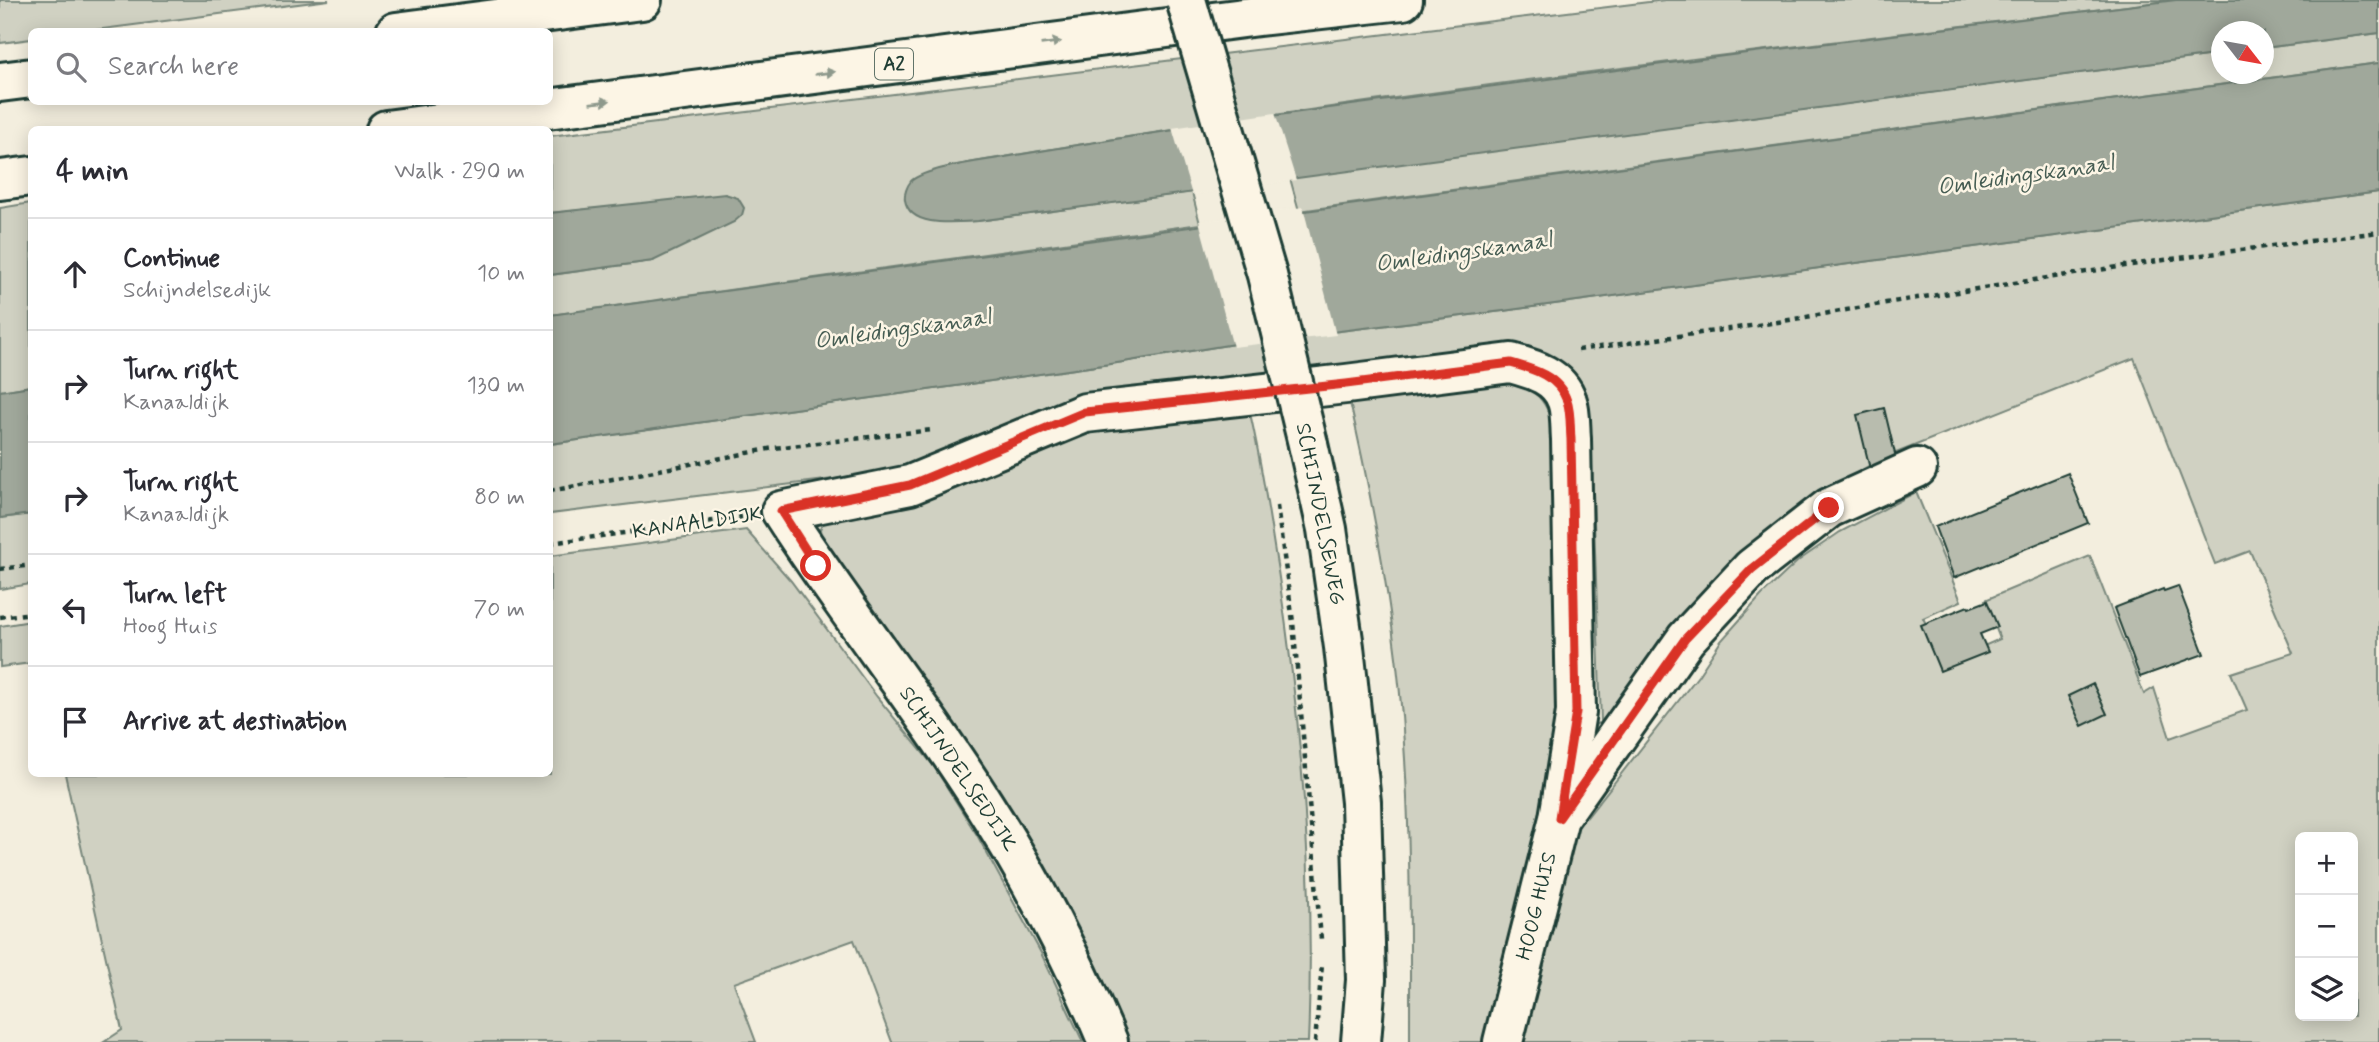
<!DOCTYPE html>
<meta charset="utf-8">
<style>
:root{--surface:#fff;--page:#f2f2f3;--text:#2b2b33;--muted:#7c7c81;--line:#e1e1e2}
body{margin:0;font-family:Mynerve,sans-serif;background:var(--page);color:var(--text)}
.controls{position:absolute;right:21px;bottom:21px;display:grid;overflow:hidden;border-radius:10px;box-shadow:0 4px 18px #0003}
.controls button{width:63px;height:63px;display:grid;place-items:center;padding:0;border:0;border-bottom:2px solid var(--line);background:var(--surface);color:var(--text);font:35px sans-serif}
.compass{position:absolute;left:2211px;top:21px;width:63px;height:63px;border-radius:50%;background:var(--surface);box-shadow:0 4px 18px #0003;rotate:121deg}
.stop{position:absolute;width:21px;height:21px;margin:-16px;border:5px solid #d93025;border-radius:50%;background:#fff}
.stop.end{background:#d93025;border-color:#fff;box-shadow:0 2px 7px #0008}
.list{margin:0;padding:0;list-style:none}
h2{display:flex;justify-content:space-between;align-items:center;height:91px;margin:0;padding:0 28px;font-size:30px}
h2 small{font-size:23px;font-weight:400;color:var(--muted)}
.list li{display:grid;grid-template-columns:46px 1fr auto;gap:21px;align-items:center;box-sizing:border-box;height:112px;padding:0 28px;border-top:2px solid var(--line)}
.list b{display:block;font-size:26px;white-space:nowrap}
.list p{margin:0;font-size:23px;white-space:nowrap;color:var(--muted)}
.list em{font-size:23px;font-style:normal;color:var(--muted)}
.icon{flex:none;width:38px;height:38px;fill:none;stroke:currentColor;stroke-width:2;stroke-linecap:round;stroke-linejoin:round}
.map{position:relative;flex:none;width:2379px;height:1042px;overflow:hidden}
.search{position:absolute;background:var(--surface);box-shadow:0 4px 18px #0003;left:28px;top:28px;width:525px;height:77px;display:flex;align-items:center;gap:18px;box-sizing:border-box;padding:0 24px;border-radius:10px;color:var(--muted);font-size:26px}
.panel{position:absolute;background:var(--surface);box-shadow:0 4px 18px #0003;left:28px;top:126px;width:525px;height:651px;border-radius:10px}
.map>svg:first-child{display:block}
</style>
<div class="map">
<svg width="2379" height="1042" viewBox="0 0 2379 1042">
<rect width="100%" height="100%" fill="#f3eede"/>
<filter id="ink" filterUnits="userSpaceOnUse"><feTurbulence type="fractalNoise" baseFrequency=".0143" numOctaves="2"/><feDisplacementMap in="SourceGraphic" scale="14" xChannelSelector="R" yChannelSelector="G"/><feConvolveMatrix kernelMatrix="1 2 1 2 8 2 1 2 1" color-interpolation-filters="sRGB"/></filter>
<g filter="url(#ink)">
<g fill="#d0d1c2" stroke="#78877b" stroke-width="2" fill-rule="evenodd">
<path d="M 0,0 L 329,0 L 87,31 L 32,32 L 31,39 L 0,43 Z"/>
<path d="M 1665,0 L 2176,0 C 1767,50 1357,96 951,166 L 926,174 L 955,222 L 978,221 L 1192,192 L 1200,224 L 550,315 L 550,275 L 653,261 L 611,207 L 550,213 L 550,136 Z"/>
<path d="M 2379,33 L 2379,63 L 1299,211 L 1290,178 L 2221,54 L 2222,74 L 2264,74 L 2264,48 Z"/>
<path d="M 2379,192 L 2379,1042 L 1507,1042 L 1590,727 L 1601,722 L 1591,436 L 1584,394 L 1569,372 L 1244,387 L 907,470 L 550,514 L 550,444 L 1117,363 L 1234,344 L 1503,311 ZM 2134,358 L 2215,564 L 2250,551 L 2293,653 L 2231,673 L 2247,710 L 2170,738 L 2154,688 L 2144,694 L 2090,556 L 1985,600 L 2000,639 L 1945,663 L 1923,618 L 1961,601 L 1916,492 L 1840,532 L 1798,561 L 1761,596 L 1721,641 L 1698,676 L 1588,816 L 1601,722 L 1672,633 L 1800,514 L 1858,472 L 1881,459 ZM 2300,837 L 2353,837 L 2353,1016 L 2300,1016 Z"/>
<path d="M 31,203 L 31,386 L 0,391 L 0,208 Z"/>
<path d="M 1506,380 C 1523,384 1539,392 1547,409 C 1556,429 1554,491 1555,515 C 1558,582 1563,649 1557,716 C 1546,826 1511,935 1484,1042 L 1410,1042 C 1410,943 1411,843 1404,744 C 1397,628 1375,511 1349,398 Z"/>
<path d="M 1249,409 C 1262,463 1269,517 1278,571 C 1302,727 1315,885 1308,1042 L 1121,1042 L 821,537 L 820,529 L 825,519 L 1067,433 Z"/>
<path d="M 31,514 L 31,584 L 0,589 L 0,518 Z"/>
<path d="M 746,530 L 791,581 L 877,697 L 933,765 L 977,835 L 1041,953 L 1083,1042 L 892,1042 L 854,940 L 734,983 L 756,1042 L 104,1042 L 122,1030 L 65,774 L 550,774 L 550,556 Z"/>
<path d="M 31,621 L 31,663 L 0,667 L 0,626 Z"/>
</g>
<g fill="#a0a89b" stroke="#6c7d72" stroke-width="2">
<path d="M 2176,0 L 2379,0 L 2379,33 L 2264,48 L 2264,32 L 2222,32 L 2221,54 L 978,221 C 957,222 910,229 905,200 C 904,194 907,186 911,181 C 927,167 983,161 1005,157 C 1162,130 1321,109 1479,88 C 1711,57 1944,28 2176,0 Z"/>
<path d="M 2379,63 L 2379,192 L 1503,311 L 1234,344 L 1117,363 L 550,444 L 550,315 Z"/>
<path d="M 725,194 L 738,198 L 744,208 L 742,215 L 734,222 L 653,261 L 550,275 L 550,213 Z"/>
<path d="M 31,386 L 31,514 L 0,518 L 0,391 Z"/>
</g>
<g fill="#f3eede">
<path d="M 1275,113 L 1296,180 L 1192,195 L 1172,128 Z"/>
<path d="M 1303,207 L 1336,335 L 1233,347 L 1199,221 Z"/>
</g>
<g fill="#b8bcae" stroke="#1f3d34" stroke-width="2">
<path d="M 1884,408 L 1897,462 L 1870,469 L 1857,415 Z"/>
<path d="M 2068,473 L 2088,523 L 1954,578 L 1935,527 Z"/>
<path d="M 2178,586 L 2204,654 L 2140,677 L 2114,608 L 2163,589 L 2164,591 Z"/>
<path d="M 1987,601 L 1998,627 L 1980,634 L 1988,652 L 1940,671 L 1921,625 L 1968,606 L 1969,608 Z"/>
<path d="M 2093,684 L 2107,714 L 2082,726 L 2068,696 Z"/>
</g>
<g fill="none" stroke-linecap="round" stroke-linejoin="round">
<defs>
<g id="minor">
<path d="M 1108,1042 C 1073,959 1032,879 983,803 C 920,703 845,611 781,511 L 910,485 L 1085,413 L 1346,384 L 1511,363 C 1533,369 1559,376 1567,401 C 1571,412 1570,428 1571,439 L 1576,712 L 1559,818"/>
<path id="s1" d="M 1503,1042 L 1559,818 L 1686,639 L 1752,568 L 1829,508 L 1917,468"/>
</g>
<path id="major" d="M 1308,444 L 1327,529 L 1344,647 L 1361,802 L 1366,980 L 1361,1042"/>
<g id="highway">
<path d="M 396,32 L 642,0"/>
<path d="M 0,82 L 32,78"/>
<path d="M 386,130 L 1259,16 L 1403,0"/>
<path d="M 0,180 L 32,176"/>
</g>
</defs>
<use href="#minor" stroke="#1f3d34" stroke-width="44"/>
<use href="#major" stroke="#1f3d34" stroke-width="44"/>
<use href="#highway" stroke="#1f3d34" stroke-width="44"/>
<g stroke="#1f3d34" stroke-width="4.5" stroke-dasharray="5 5" stroke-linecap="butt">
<path d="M 1578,350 L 1772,323 L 1892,302 L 2164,260 L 2379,232"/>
<path d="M 550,491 L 774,448 L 932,430"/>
<path d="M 1277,506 L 1293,622 L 1321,939"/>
<path d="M 550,543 L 742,517"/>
<path d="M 0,569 L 32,565"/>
<path d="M 0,617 L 32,613"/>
<path d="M 1315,1042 L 1322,965"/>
</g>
<use href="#minor" stroke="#fcf5e5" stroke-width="38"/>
<use href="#major" stroke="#fcf5e5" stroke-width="38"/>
<use href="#highway" stroke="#fcf5e5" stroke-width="38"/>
<defs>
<path id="major-bridge" d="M 1186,0 L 1267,275 L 1308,444"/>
</defs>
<use href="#major-bridge" stroke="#1f3d34" stroke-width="44" stroke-linecap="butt"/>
<use href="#major-bridge" stroke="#fcf5e5" stroke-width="38"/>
</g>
<defs><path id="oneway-solid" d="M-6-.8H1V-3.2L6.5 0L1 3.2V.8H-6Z" transform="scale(1.75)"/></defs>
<g fill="#8e998c">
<use href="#oneway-solid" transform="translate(1051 43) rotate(-7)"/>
<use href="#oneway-solid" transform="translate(825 73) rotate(-7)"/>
<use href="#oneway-solid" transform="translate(600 102) rotate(-7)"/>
</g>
</g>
<g fill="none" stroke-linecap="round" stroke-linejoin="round" filter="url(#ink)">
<path stroke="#d93025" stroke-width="9" d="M 816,566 L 781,511 L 910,485 L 1085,412 L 1346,384 L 1511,363 C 1533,369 1559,376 1567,401 C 1571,412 1570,428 1571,439 L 1576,712 L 1559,818 L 1685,639 L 1752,569 L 1829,508"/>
</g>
<g text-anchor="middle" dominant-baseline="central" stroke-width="5" stroke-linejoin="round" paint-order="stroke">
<rect fill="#fcf5e5" stroke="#617469" stroke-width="2" x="875" y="48.5" width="38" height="31" rx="5"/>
<g font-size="19" font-weight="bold" fill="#1f3d34">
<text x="894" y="64">A2</text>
</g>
<g font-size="21" fill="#1f3d34" stroke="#fcf5e5">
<text transform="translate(1320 514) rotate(79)">SCHIJNDELSEWEG</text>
<text transform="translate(697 523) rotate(-8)">KANAALDIJK</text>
<text transform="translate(958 769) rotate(56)">SCHIJNDELSEDIJK</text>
<text stroke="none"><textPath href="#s1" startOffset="140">HOOG HUIS</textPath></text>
</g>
<g font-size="23" font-style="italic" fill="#465d53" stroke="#fcf5e5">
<text transform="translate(2026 176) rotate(-8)">Omleidingskanaal</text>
<text transform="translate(1464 253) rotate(-8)">Omleidingskanaal</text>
<text transform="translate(903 330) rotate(-8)">Omleidingskanaal</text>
</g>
</g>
</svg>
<div class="controls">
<button>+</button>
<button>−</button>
<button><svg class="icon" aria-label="layers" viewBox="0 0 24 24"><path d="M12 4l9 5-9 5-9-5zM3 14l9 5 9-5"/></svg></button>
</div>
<svg class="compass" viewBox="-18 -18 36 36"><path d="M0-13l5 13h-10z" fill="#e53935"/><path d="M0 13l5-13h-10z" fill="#7c7c81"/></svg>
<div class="stop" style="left:816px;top:566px"></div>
<div class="stop end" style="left:1829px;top:508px"></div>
<div class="search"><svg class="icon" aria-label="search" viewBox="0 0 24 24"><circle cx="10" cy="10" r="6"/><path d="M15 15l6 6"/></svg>Search here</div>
<section class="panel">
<h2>4 min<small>Walk · 290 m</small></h2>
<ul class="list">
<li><svg class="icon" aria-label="ahead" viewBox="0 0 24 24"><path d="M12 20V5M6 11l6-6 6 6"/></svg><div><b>Continue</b><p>Schijndelsedijk</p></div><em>10 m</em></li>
<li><svg class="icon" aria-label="right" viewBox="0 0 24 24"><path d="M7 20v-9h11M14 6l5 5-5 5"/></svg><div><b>Turn right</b><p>Kanaaldijk</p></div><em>130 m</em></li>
<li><svg class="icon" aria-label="right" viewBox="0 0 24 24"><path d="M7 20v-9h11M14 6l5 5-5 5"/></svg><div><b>Turn right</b><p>Kanaaldijk</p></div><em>80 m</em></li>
<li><svg class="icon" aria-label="left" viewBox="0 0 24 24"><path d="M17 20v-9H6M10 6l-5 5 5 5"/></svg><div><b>Turn left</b><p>Hoog Huis</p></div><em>70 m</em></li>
<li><svg class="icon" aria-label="arrive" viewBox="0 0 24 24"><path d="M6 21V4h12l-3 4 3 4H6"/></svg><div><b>Arrive at destination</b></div></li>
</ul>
</section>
</div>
